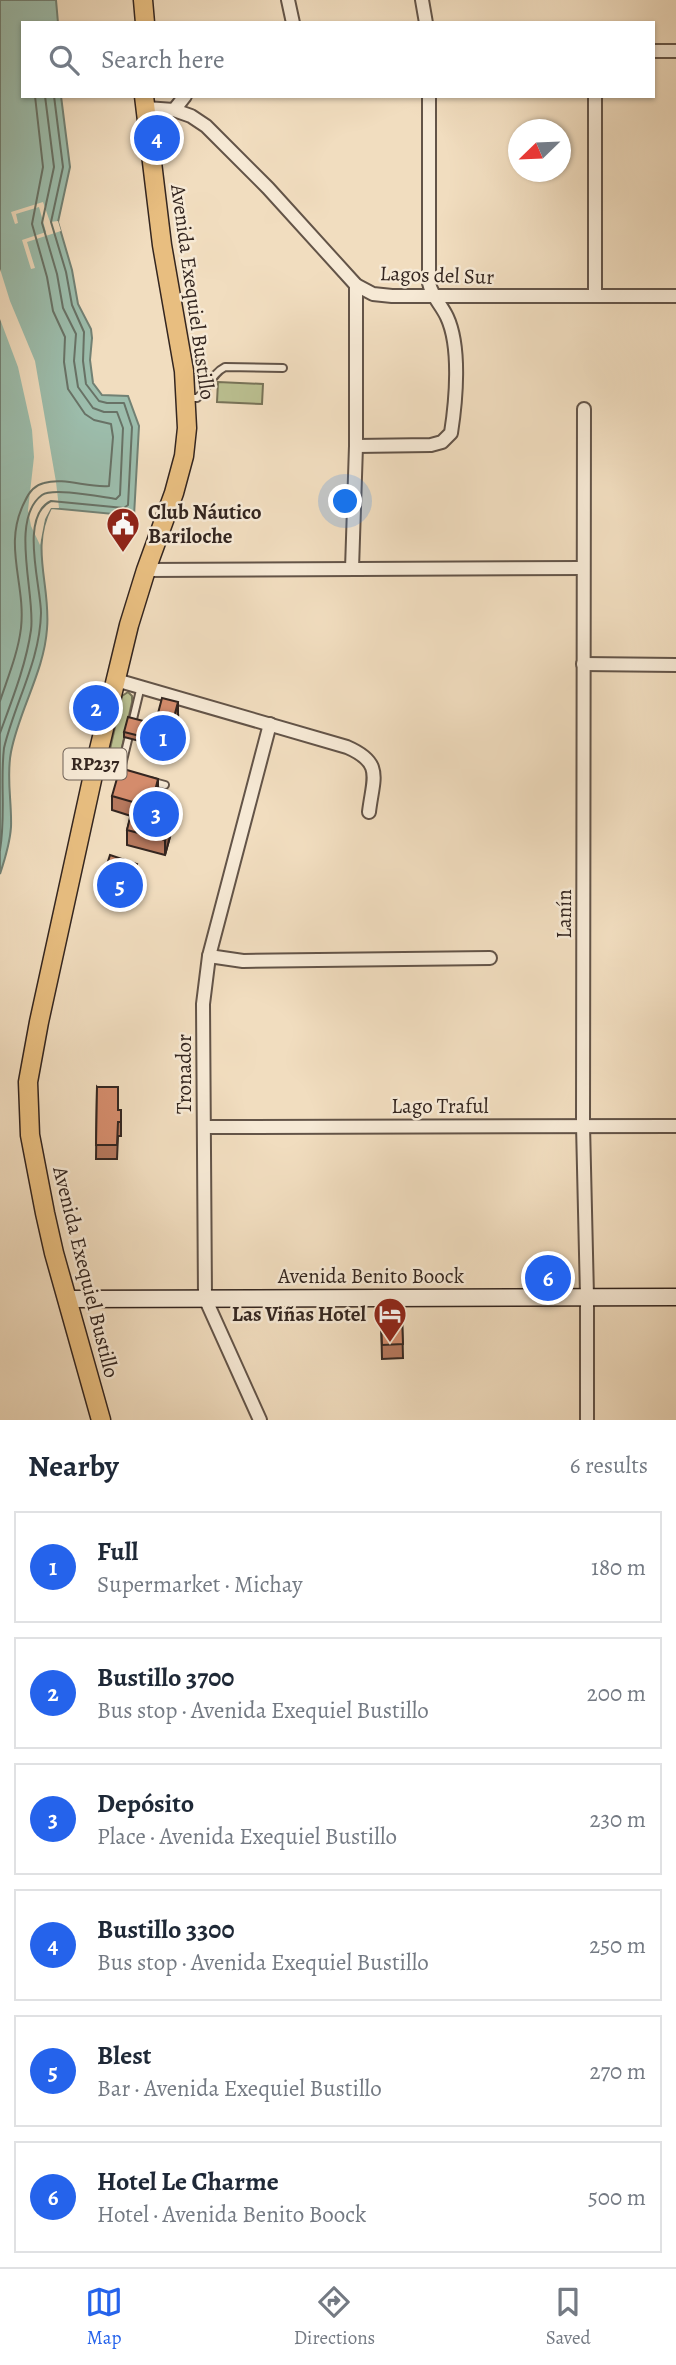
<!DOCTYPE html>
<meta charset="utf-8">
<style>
:root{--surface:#fff;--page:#f2f2f3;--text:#1f2937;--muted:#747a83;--line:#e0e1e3;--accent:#2563eb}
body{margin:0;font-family:Alegreya,serif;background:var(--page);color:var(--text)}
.compass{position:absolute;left:508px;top:119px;width:63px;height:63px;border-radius:50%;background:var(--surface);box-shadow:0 2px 5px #0004;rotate:247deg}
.you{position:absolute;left:346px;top:502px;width:24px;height:24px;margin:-18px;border:5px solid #fff;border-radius:50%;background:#1a73e8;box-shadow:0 0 0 10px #1a73e833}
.badge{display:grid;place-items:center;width:46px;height:46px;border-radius:50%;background:var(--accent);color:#fff;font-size:23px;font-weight:700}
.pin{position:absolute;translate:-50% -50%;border:4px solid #fff;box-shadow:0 2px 7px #0006}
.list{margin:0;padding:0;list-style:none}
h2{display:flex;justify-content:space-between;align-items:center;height:91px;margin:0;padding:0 28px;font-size:30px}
h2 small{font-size:23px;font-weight:400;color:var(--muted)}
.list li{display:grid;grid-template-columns:46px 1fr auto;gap:21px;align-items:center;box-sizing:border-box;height:112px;margin:0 14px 14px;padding:0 14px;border:2px solid var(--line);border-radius:0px}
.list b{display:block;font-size:26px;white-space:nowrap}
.list p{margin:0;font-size:23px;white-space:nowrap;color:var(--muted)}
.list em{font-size:23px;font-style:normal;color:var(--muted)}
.icon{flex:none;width:38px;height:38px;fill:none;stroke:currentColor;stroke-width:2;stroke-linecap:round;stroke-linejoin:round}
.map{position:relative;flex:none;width:676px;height:1420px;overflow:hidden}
.search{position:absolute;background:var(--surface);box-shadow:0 2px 5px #0004;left:21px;right:21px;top:21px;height:77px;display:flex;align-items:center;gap:18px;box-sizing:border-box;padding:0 24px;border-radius:0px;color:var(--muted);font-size:26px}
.sheet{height:847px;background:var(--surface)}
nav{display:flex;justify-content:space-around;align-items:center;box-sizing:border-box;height:98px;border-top:2px solid var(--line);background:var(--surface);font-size:19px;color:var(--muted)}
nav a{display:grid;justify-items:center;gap:4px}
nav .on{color:var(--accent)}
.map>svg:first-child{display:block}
</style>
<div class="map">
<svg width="676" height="1420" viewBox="0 0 676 1420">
<rect width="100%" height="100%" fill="#f1ddbf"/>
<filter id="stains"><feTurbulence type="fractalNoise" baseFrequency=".00286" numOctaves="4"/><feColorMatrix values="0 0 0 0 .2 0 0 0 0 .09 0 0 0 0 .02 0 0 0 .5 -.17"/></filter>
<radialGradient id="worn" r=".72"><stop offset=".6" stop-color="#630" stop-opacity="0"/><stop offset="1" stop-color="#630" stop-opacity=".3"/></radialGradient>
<g fill="#bbc091" stroke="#787358" stroke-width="2">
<path d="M 218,382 L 263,384 L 262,404 L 217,402 Z"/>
<path d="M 128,692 L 132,696 L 132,702 L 119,761 L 108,758 L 122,696 Z"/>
</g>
<path fill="#9cbdac" stroke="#728174" stroke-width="2" d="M 0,0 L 56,0 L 58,23 L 23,23 L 23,96 L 61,96 L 70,167 L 58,222 L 72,270 L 78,304 L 91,329 L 92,338 L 90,360 L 93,383 L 102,395 L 128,396 L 139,426 L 134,516 L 51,508 C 30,548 51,586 47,629 C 44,672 19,710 11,752 C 6,777 12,802 11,827 C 10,843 5,859 0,874 Z"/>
<g fill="#f1ddbf">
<path d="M 43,202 L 50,222 L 58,221 L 61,231 L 27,242 L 35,268 L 31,269 L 22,240 L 46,232 L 39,207 L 16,214 L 18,223 L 15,224 L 11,212 Z"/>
<path d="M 0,269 L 10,301 L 35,361 L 56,482 L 59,508 L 51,508 L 45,519 L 40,545 L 31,526 L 28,510 L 34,457 L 32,430 L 18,367 L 0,319 Z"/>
</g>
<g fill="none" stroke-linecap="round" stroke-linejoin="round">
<g stroke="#687266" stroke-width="2">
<path d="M 0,701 C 8,677 18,653 21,628 C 26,583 2,545 25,501 C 29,492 35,485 44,483 C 64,477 88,488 109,486 L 113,437 L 111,424 L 94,420 L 85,414 L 68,389 L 64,362 L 65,337 L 53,311 L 47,277 L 32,224 L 43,167 L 35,96"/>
<path d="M 0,733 C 12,700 26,665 31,630 C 36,596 9,519 42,495 C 53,487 101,497 116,499 L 120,495 L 123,428 L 117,412 L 104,412 L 93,408 L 78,387 L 74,361 L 76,334 L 63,308 L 57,274 L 42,223 L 54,167 L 45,96"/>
<path d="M 0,850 C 6,815 0,781 4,748 C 15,702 40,661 41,613 C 41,586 19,516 51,501 L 124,508 L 128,505 L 132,427 L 124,403 L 107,403 L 99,401 L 86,384 L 83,361 L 84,332 L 72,305 L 66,272 L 51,222 L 63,167 L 54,96"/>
</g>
<defs>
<g id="service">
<path d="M 187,398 L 197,398 C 209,389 211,374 225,367 L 283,368"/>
<path d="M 96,766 L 123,774"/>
<path d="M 120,773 L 141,686"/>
<path d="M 150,781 L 165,785"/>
</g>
<g id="minor">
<path d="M 288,0 L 293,23"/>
<path d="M 422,0 L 426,23"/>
<path d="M 653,51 L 676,51"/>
<path d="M 595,96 L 595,296"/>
<path d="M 146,108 L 174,110 L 191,116 L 206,126 L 268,188 L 356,285 L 373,294 L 392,296 L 676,296"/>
<path d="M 174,110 L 185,96"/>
<path d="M 584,409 L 583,1125 L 587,1296 L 587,1420"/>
<path d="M 356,446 L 431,445 L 442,442 L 451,433 C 456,401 461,347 447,317 C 441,304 432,297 429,283 L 429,96"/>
<path d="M 352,569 L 356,446 L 356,285"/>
<path d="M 146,570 L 583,568"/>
<path d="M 583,664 L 676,665"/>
<path d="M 116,680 L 347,747 C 384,763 373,778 369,812"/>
<path d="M 209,956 L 243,961 L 490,958"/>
<path d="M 204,1127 L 676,1126"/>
<path d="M 260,1420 L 205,1298 L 203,1004 L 209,956 L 270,724"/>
</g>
<path id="secondary" d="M 67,1299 L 676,1297"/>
<g id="primary">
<path d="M 143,0 L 145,23"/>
<path d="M 101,1420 L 54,1253 L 45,1213 L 30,1135 L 28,1082 L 39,1022 L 95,766 L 129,625 L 146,570 L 174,493 L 184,456 L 187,428 L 184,371 L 162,245 L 144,96"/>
</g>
</defs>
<use href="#service" stroke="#635448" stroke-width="10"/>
<use href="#minor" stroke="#635448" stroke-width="16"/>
<use href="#secondary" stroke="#342620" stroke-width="19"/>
<use href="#primary" stroke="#342620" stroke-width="21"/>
<use href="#service" stroke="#f6e9d5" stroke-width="6"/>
<use href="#minor" stroke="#f6e9d5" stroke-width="12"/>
<use href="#secondary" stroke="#f6e9d5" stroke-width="16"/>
<use href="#primary" stroke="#e8be80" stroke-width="18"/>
</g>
<g fill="#b6785d" stroke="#342620" stroke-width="2">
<path d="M 178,716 L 167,759 L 151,755 L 151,744 L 124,737 L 124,732 Z"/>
<path d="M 158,792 L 161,807 L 159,816 L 171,833 L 165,855 L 127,845 L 127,830 L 131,816 L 112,810 L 112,796 Z"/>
<path d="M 103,877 L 137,878 L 129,901 L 103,892 Z"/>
<path d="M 97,1087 L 118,1110 L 121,1110 L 121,1136 L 118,1136 L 117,1159 L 96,1159 Z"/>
<rect x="536" y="1262" width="31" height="23"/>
<path d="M 402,1317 L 403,1358 L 382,1359 L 381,1318 Z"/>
</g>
<g fill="#94624c" stroke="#342620" stroke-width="2">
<path d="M 178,702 L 178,716 L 167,759 L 167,744 Z"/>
<path d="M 158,779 L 158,793 L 155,791 Z"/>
<path d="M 161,793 L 161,807 L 157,823 L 157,809 Z"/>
<path d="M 171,819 L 171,833 L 165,855 L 165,840 Z"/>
<path d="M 137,864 L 137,878 L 129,901 L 129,886 Z"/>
</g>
<g fill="#d48c6c" stroke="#342620" stroke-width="2">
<path d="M 162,698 L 178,702 L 167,744 L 151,740 Z"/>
<path d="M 128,717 L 155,724 L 152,739 L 124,732 Z"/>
<path d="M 120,768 L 158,779 L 155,791 L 161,793 L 157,809 L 112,796 Z"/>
<path d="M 132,809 L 171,819 L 165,840 L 127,830 Z"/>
<path d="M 110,855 L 137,864 L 129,886 L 103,877 Z"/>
<path d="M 97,1087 L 118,1087 L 118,1110 L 121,1110 L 121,1122 L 118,1122 L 117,1145 L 96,1145 Z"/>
<path d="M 536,1262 L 567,1262 L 567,1275 L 536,1276 Z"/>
<path d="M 402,1317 L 403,1344 L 382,1345 L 381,1318 Z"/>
</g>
<defs>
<symbol id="civic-pin" viewBox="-11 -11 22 30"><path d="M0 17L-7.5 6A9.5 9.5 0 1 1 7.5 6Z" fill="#8f2418" stroke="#f6e9d5"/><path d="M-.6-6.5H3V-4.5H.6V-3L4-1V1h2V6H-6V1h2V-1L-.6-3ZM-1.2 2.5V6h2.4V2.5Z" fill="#fff"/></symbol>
<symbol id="hotel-pin" viewBox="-11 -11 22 30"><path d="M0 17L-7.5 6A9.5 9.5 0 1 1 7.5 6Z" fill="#8f2418" stroke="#f6e9d5"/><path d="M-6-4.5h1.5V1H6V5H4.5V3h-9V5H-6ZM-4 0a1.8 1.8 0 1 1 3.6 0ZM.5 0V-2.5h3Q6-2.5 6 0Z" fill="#fff"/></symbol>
</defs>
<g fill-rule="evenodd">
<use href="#civic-pin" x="104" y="505" width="38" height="52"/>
<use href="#hotel-pin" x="371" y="1295" width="38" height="52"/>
</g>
<g text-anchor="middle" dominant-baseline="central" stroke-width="5" stroke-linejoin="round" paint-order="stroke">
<rect fill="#f6e9d5" stroke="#6e6056" stroke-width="2" x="63.5" y="748.5" width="63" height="31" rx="5"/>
<g font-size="19" font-weight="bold" fill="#342620">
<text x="95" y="764">RP237</text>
</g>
<g font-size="21" fill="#342620" stroke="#f6e9d5">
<text transform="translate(437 275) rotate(2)">Lagos del Sur</text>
<text transform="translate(193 292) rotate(82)">Avenida Exequiel Bustillo</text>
<text transform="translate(564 914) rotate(-90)">Lanín</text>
<text transform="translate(184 1074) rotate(-90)">Tronador</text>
<text x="440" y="1106">Lago Traful</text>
<text transform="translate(86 1272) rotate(76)">Avenida Exequiel Bustillo</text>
<text x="371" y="1276">Avenida Benito Boock</text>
</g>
<g font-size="21" font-weight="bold" fill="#342620" stroke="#f6e9d5" text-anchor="start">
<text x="148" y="512">Club Náutico<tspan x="148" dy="24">Bariloche</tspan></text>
<text x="366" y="1314" text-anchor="end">Las Viñas Hotel</text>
</g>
</g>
<rect width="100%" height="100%" filter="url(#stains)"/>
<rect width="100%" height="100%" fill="url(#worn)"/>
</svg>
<svg class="compass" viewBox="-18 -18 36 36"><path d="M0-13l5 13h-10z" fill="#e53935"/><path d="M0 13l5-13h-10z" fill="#747a83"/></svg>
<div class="you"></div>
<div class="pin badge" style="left:163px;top:738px">1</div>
<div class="pin badge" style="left:96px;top:708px">2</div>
<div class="pin badge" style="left:156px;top:814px">3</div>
<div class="pin badge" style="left:157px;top:138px">4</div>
<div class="pin badge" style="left:120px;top:885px">5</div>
<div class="pin badge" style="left:548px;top:1278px">6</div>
<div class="search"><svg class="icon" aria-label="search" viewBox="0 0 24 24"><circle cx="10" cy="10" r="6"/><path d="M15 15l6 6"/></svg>Search here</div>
</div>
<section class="sheet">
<h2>Nearby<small>6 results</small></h2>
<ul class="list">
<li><span class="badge">1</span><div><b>Full</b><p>Supermarket · Michay</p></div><em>180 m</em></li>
<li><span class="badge">2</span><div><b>Bustillo 3700</b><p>Bus stop · Avenida Exequiel Bustillo</p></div><em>200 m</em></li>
<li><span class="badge">3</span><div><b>Depósito</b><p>Place · Avenida Exequiel Bustillo</p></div><em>230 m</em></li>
<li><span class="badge">4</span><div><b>Bustillo 3300</b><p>Bus stop · Avenida Exequiel Bustillo</p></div><em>250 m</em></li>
<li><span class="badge">5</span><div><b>Blest</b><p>Bar · Avenida Exequiel Bustillo</p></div><em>270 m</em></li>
<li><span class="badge">6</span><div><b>Hotel Le Charme</b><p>Hotel · Avenida Benito Boock</p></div><em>500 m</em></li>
</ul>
</section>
<nav>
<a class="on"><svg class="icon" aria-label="map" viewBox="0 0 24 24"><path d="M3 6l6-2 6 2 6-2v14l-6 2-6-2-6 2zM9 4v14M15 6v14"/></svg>Map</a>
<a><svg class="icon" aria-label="directions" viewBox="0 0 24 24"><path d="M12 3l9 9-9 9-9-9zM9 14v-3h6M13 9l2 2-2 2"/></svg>Directions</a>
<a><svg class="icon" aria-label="saved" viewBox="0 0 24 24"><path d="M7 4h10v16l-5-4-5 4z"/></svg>Saved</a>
</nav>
